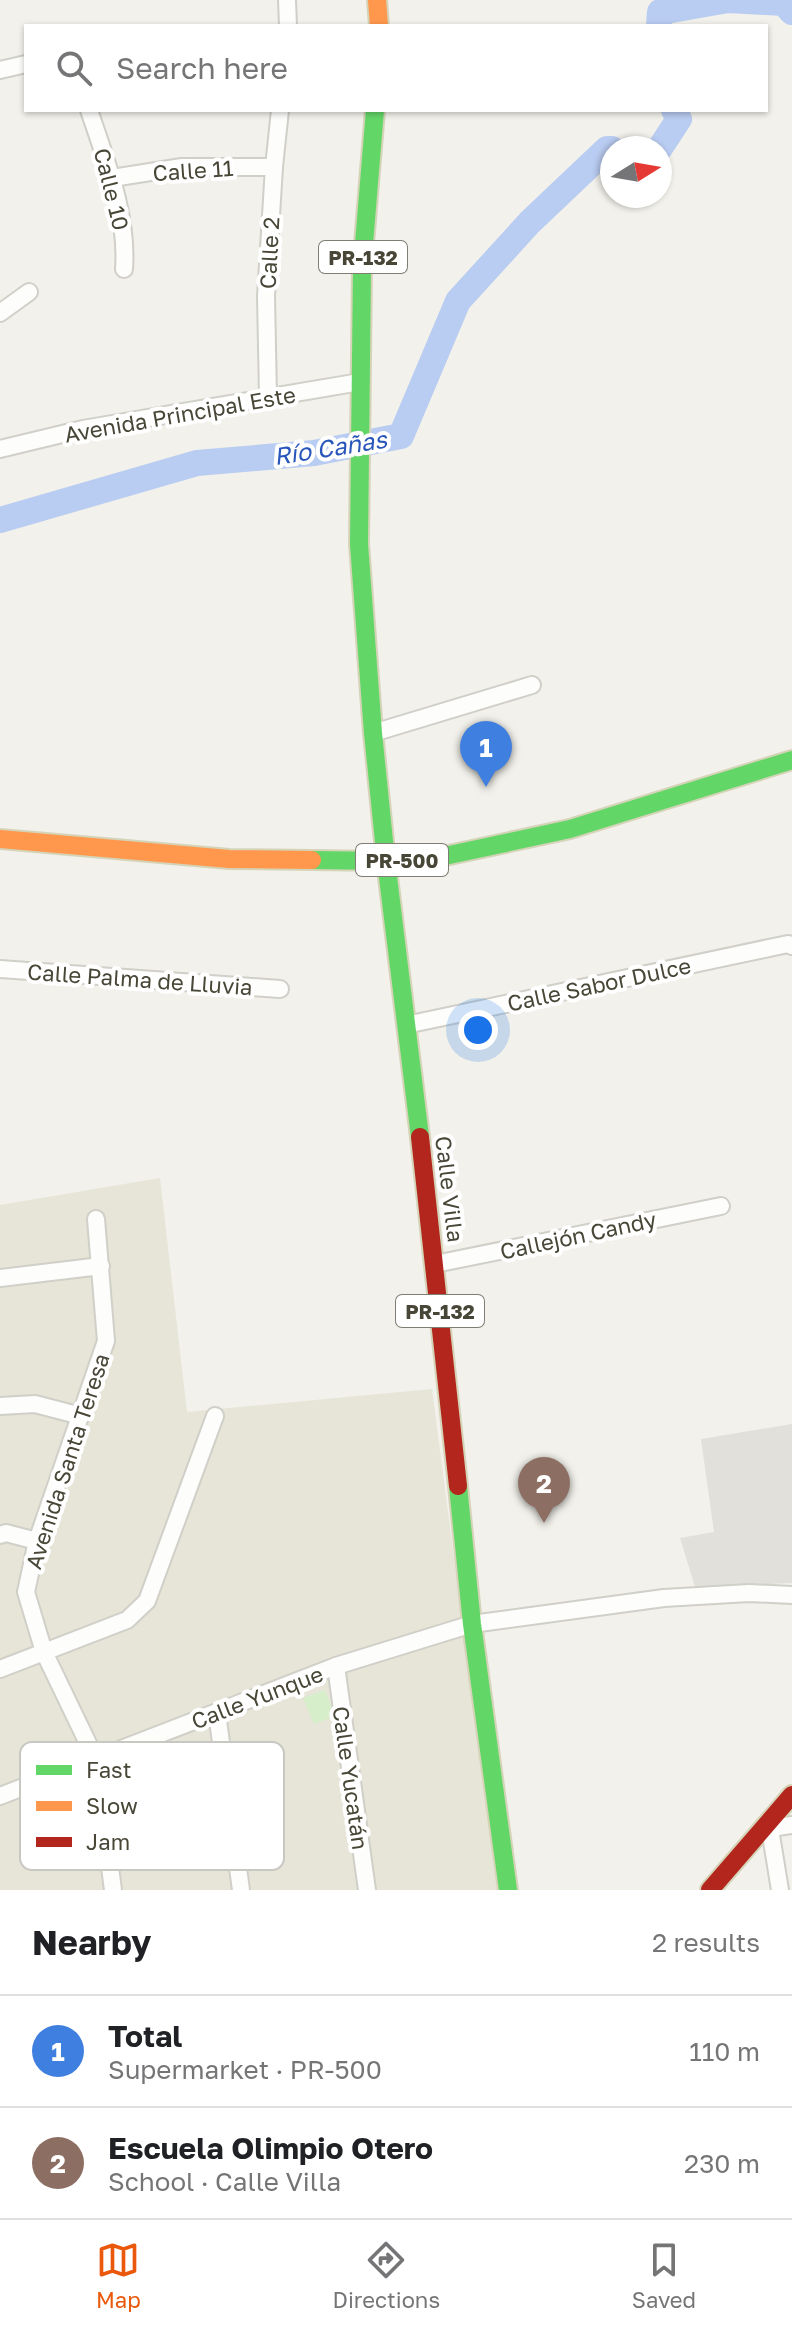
<!DOCTYPE html>
<meta charset="utf-8">
<style>
:root{--surface:#fff;--page:#f6f6f6;--text:#202124;--muted:#757577;--line:#e0e0e0;--accent:#ea580c}
body{margin:0;font-family:"Golos Text",sans-serif;background:var(--page);color:var(--text)}
.compass{position:absolute;left:600px;top:136px;width:72px;height:72px;border-radius:50%;background:var(--surface);box-shadow:0 2px 6px #0004;rotate:79deg}
.you{position:absolute;left:478px;top:1030px;width:28px;height:28px;margin:-20px;border:6px solid #fff;border-radius:50%;background:#1a73e8;box-shadow:0 0 0 12px #1a73e833}
.badge{display:grid;place-items:center;width:52px;height:52px;border-radius:50%;background:var(--accent);color:#fff;font-size:26px;font-weight:700}
.pin{position:absolute;translate:-50% -66px;filter:drop-shadow(0 2px 4px #0008)}
.pin::after{content:'';position:absolute;top:42px;width:28px;height:24px;background:inherit;clip-path:polygon(0 0,100% 0,50% 100%)}
.list{margin:0;padding:0;list-style:none}
h2{display:flex;justify-content:space-between;align-items:center;height:104px;margin:0;padding:0 32px;font-size:34px}
h2 small{font-size:26px;font-weight:400;color:var(--muted)}
.list li{display:grid;grid-template-columns:52px 1fr auto;gap:24px;align-items:center;box-sizing:border-box;height:112px;padding:0 32px;border-top:2px solid var(--line)}
.list b{display:block;font-size:30px;white-space:nowrap}
.list p{margin:0;font-size:26px;white-space:nowrap;color:var(--muted)}
.list em{font-size:26px;font-style:normal;color:var(--muted)}
.icon{flex:none;width:44px;height:44px;fill:none;stroke:currentColor;stroke-width:2;stroke-linecap:round;stroke-linejoin:round}
.map{position:relative;flex:none;width:792px;height:1890px;overflow:hidden}
.search{position:absolute;background:var(--surface);box-shadow:0 2px 6px #0004;left:24px;right:24px;top:24px;height:88px;display:flex;align-items:center;gap:20px;box-sizing:border-box;padding:0 28px;border-radius:0px;color:var(--muted);font-size:30px}
.sheet{height:328px;background:var(--surface)}
nav{display:flex;justify-content:space-around;align-items:center;box-sizing:border-box;height:112px;border-top:2px solid var(--line);background:var(--surface);font-size:22px;color:var(--muted)}
nav a{display:grid;justify-items:center;gap:4px}
nav .on{color:var(--accent)}
.map>svg:first-child{display:block}
</style>
<div class="map">
<svg width="792" height="1890" viewBox="0 0 792 1890">
<rect width="100%" height="100%" fill="#f2f1eb"/>
<path fill="#e6e5d8" d="M 160,1178 L 187,1412 L 432,1389 L 497,1890 L 0,1890 L 0,1205 Z"/>
<path fill="#d6eeca" d="M 325,1690 L 335,1716 L 314,1724 L 303,1698 Z"/>
<path fill="#e1e0da" d="M 792,1424 L 792,1583 L 695,1587 L 680,1538 L 714,1532 L 701,1439 Z"/>
<g fill="none" stroke-linecap="round" stroke-linejoin="round">
<g stroke="#b9ccf1" stroke-width="26">
<path d="M 659,26 L 660,12 L 728,0 L 784,3 L 792,12"/>
<path d="M 660,148 L 679,119 L 674,110"/>
<path d="M 0,520 L 197,463 L 314,453 L 401,436 L 458,301 L 530,222 L 607,149 L 612,149"/>
</g>
<defs>
<g id="street">
<path d="M 287,0 L 288,26"/>
<path d="M 0,70 L 26,64"/>
<path d="M 89,110 C 106,161 128,215 124,269"/>
<path d="M 112,178 L 182,167 L 274,167"/>
<path d="M 0,313 L 29,292"/>
<path d="M 268,397 L 266,296 L 274,167 L 280,110"/>
<path d="M 0,449 L 83,429 L 360,382"/>
<path d="M 373,733 L 532,685"/>
<path d="M 0,969 L 280,989"/>
<path d="M 406,1025 L 788,944 L 792,946"/>
<path d="M 96,1219 L 106,1341 L 37,1541 L 26,1592 L 44,1652 L 96,1760 L 113,1890"/>
<path d="M 435,1264 L 721,1206"/>
<path d="M 0,1278 L 101,1266"/>
<path d="M 0,1406 L 35,1404 L 81,1416"/>
<path d="M 0,1535 L 6,1533 L 37,1541"/>
<path d="M 336,1666 L 367,1890"/>
<path d="M 0,1669 L 127,1620 L 147,1601 L 215,1416"/>
<path d="M 217,1713 L 241,1890"/>
<path d="M 0,1796 L 336,1666 L 472,1624 L 664,1598 L 749,1593 L 792,1595"/>
<path d="M 769,1823 L 780,1890"/>
<path d="M 771,1828 L 792,1825"/>
</g>
<g id="fast">
<path d="M 375,110 L 362,268 L 359,544 L 373,733 L 386,861 L 420,1137"/>
<path d="M 312,860 L 386,861 L 440,857 L 570,829 L 792,760"/>
<path d="M 458,1486 L 472,1624 L 508,1890"/>
</g>
<g id="slow">
<path d="M 377,0 L 379,26"/>
<path d="M 0,839 L 229,859 L 312,860"/>
</g>
<g id="jam">
<path d="M 420,1137 L 458,1486"/>
<path d="M 710,1890 L 792,1795"/>
</g>
</defs>
<use href="#street" stroke="#d0cfc8" stroke-width="20"/>
<use href="#fast" stroke="#d5d4b8" stroke-width="22"/>
<use href="#slow" stroke="#d5d4b8" stroke-width="22"/>
<use href="#jam" stroke="#d5d4b8" stroke-width="22"/>
<use href="#street" stroke="#fdfdfc" stroke-width="16"/>
<use href="#fast" stroke="#63d668" stroke-width="18"/>
<use href="#slow" stroke="#ff974d" stroke-width="18"/>
<use href="#jam" stroke="#b3261e" stroke-width="18"/>
</g>
<g text-anchor="middle" dominant-baseline="central" stroke-width="8" stroke-linejoin="round" paint-order="stroke">
<g fill="#fff" stroke="#7f7e72" stroke-width="2">
<rect x="319" y="241" width="88" height="32" rx="6"/>
<rect x="356" y="844" width="92" height="32" rx="6"/>
<rect x="396" y="1295" width="88" height="32" rx="6"/>
</g>
<g font-size="20" font-weight="bold" fill="#484636">
<text x="363" y="257">PR-132</text>
<text x="402" y="860">PR-500</text>
<text x="440" y="1311">PR-132</text>
</g>
<g font-size="22" fill="#484636" stroke="#fff">
<text transform="translate(193 170) rotate(-4)">Calle 11</text>
<text transform="translate(112 189) rotate(76)">Calle 10</text>
<text transform="translate(269 253) rotate(-87)">Calle 2</text>
<text transform="translate(180 414) rotate(-10)">Avenida Principal Este</text>
<text transform="translate(140 979) rotate(4)">Calle Palma de Lluvia</text>
<text transform="translate(599 984) rotate(-12)">Calle Sabor Dulce</text>
<text transform="translate(450 1189) rotate(83)">Calle Villa</text>
<text transform="translate(578 1235) rotate(-12)">Callejón Candy</text>
<text transform="translate(67 1461) rotate(-72)">Avenida Santa Teresa</text>
<text transform="translate(257 1697) rotate(-21)">Calle Yunque</text>
<text transform="translate(351 1778) rotate(82)">Calle Yucatán</text>
</g>
<g font-size="24" font-style="italic" fill="#2956ba" stroke="#fff">
<text transform="translate(330 447) rotate(-9)">Río Cañas</text>
</g>
</g>
<rect x="20" y="1742" width="264" height="128" rx="12" fill="#fff" stroke="#c8c8c3" stroke-width="2"/>
<rect x="36" y="1765" width="36" height="10" fill="#63d668"/>
<rect x="36" y="1801" width="36" height="10" fill="#ff974d"/>
<rect x="36" y="1837" width="36" height="10" fill="#b3261e"/>
<g font-size="22" fill="#484636">
<text x="86" y="1778">Fast</text>
<text x="86" y="1814">Slow</text>
<text x="86" y="1850">Jam</text>
</g>
</svg>
<svg class="compass" viewBox="-18 -18 36 36"><path d="M0-13l5 13h-10z" fill="#e53935"/><path d="M0 13l5-13h-10z" fill="#757577"/></svg>
<div class="you"></div>
<div class="pin badge" style="left:486px;top:787px;background:#3f7fe0">1</div>
<div class="pin badge" style="left:544px;top:1523px;background:#8d6e63">2</div>
<div class="search"><svg class="icon" aria-label="search" viewBox="0 0 24 24"><circle cx="10" cy="10" r="6"/><path d="M15 15l6 6"/></svg>Search here</div>
</div>
<section class="sheet">
<h2>Nearby<small>2 results</small></h2>
<ul class="list">
<li><span class="badge" style="background:#3f7fe0">1</span><div><b>Total</b><p>Supermarket · PR-500</p></div><em>110 m</em></li>
<li><span class="badge" style="background:#8d6e63">2</span><div><b>Escuela Olimpio Otero</b><p>School · Calle Villa</p></div><em>230 m</em></li>
</ul>
</section>
<nav>
<a class="on"><svg class="icon" aria-label="map" viewBox="0 0 24 24"><path d="M3 6l6-2 6 2 6-2v14l-6 2-6-2-6 2zM9 4v14M15 6v14"/></svg>Map</a>
<a><svg class="icon" aria-label="directions" viewBox="0 0 24 24"><path d="M12 3l9 9-9 9-9-9zM9 14v-3h6M13 9l2 2-2 2"/></svg>Directions</a>
<a><svg class="icon" aria-label="saved" viewBox="0 0 24 24"><path d="M7 4h10v16l-5-4-5 4z"/></svg>Saved</a>
</nav>
